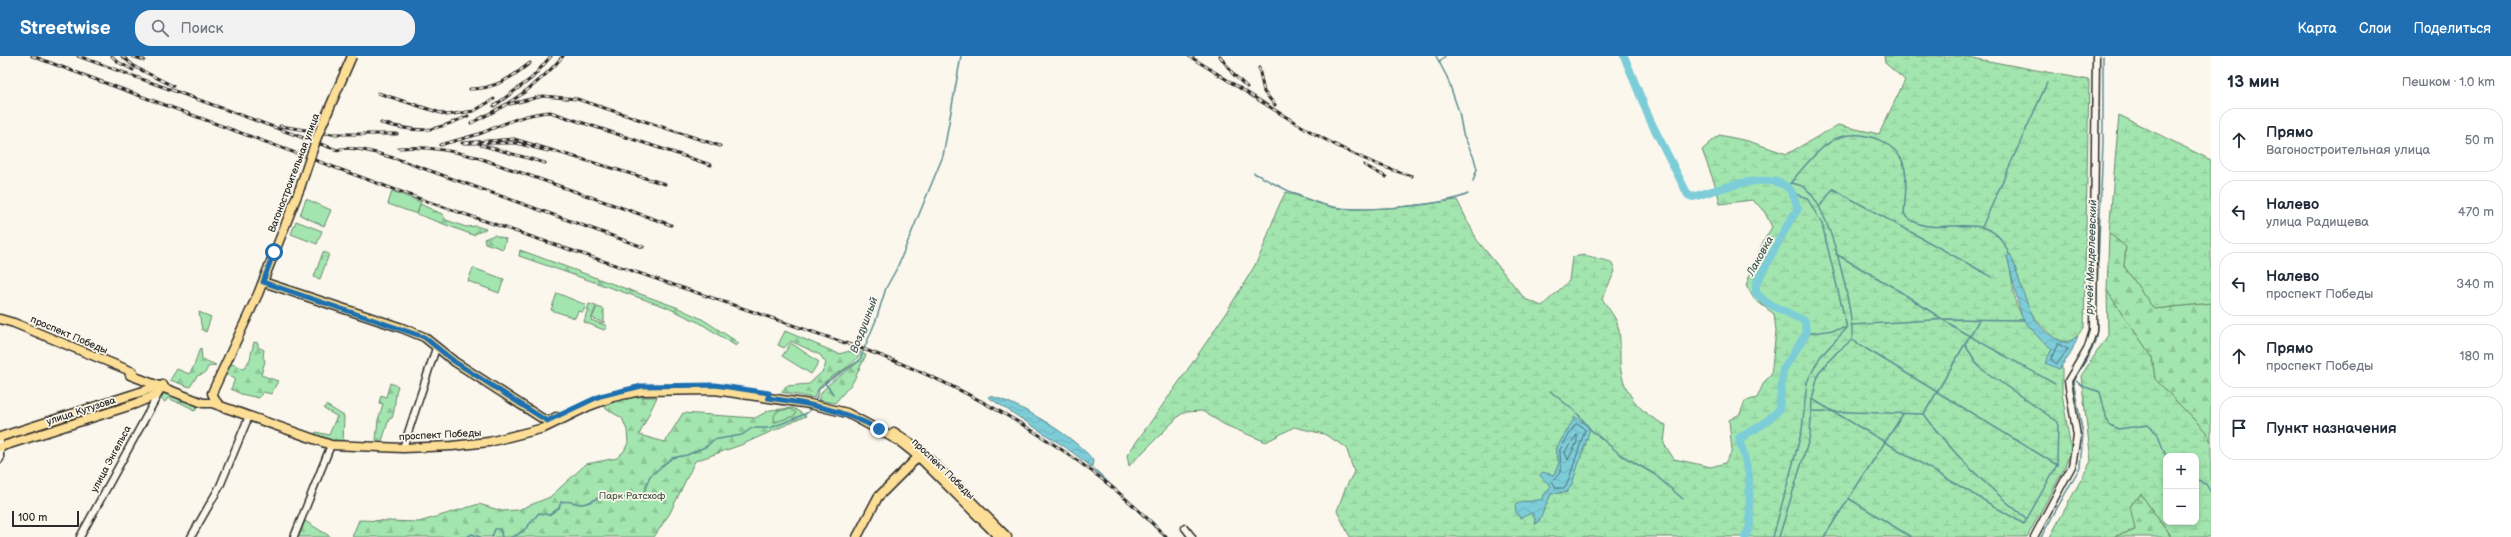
<!DOCTYPE html>
<html lang="ru">
<meta charset="utf-8">
<style>
:root{--surface:#fff;--page:#f2f2f3;--text:#1f2937;--muted:#747a83;--line:#e0e1e3;--accent:#1f6fb2}
body{margin:0;font-family:"Balsamiq Sans",sans-serif;background:var(--page);color:var(--text)}
.controls{position:absolute;right:12px;bottom:12px;display:grid;overflow:hidden;border-radius:8px;box-shadow:0 2px 6px #0003}
.controls button{width:36px;height:36px;display:grid;place-items:center;padding:0;border:0;border-bottom:1px solid var(--line);background:var(--surface);color:var(--text);font:20px sans-serif}
.scale{position:absolute;left:12px;bottom:10px;width:67px;box-sizing:border-box;padding-left:4px;border:2px solid #2b2b2b;border-top:0;font-size:11px;line-height:14px;white-space:nowrap;color:#2b2b2b;-webkit-text-stroke:3px #fbf7ec;paint-order:stroke}
.stop{position:absolute;width:12px;height:12px;margin:-9px;border:3px solid #1f6fb2;border-radius:50%;background:#fff}
.stop.end{background:#1f6fb2;border-color:#fff;box-shadow:0 1px 4px #0008}
.list{margin:0;padding:0;list-style:none}
h2{display:flex;justify-content:space-between;align-items:center;height:52px;margin:0;padding:0 16px;font-size:17px}
h2 small{font-size:13px;font-weight:400;color:var(--muted)}
.list li{display:grid;grid-template-columns:26px 1fr auto;gap:12px;align-items:center;box-sizing:border-box;height:64px;margin:0 8px 8px;padding:0 8px;border:1px solid var(--line);border-radius:16px}
.list b{display:block;font-size:15px;white-space:nowrap}
.list p{margin:0;font-size:13px;white-space:nowrap;color:var(--muted)}
.list em{font-size:13px;font-style:normal;color:var(--muted)}
.icon{flex:none;width:22px;height:22px;fill:none;stroke:currentColor;stroke-width:2;stroke-linecap:round;stroke-linejoin:round}
.map{position:relative;flex:none;width:2211px;height:481px;overflow:hidden}
header{display:flex;align-items:center;gap:24px;box-sizing:border-box;height:56px;padding:0 20px;background:var(--accent);color:#fff}
header strong{font-size:19px}
nav{display:flex;gap:22px;margin-inline-start:auto;font-size:14px}
.search{width:280px;height:36px;background:var(--page);display:flex;align-items:center;gap:10px;box-sizing:border-box;padding:0 14px;border-radius:16px;color:var(--muted);font-size:15px}
main{display:flex}
aside{flex:1;background:var(--surface)}
.map>svg:first-child{display:block}
</style>
<header>
<strong>Streetwise</strong>
<div class="search"><svg class="icon" aria-label="search" viewBox="0 0 24 24"><circle cx="10" cy="10" r="6"/><path d="M15 15l6 6"/></svg>Поиск</div>
<nav><a>Карта</a><a>Слои</a><a>Поделиться</a></nav>
</header>
<main>
<div class="map">
<svg width="2211" height="481" viewBox="0 0 2211 481">
<defs>
<pattern id="forest-firs" width="22" height="20" patternUnits="userSpaceOnUse"><rect width="22" height="20" fill="#a3e5af"/><path d="M5 1l3.5 6h-7zM16 11l3.5 6h-7z" fill="#8cc597"/></pattern>
<pattern id="wetland-marsh" width="20" height="14" patternUnits="userSpaceOnUse"><rect width="20" height="14" fill="#a3e5af"/><path d="M1 5h8M5 5V1M11 12h8M15 12V8" fill="none" stroke="#8cc597"/></pattern>
<pattern id="park-crowns" width="20" height="18" patternUnits="userSpaceOnUse"><rect width="20" height="18" fill="#a3e5af"/><path d="M2 6a3 3 0 1 1 6 0M12 15a3 3 0 1 1 6 0" fill="none" stroke="#8cc597"/></pattern>
<pattern id="water-waves" width="16" height="10" patternUnits="userSpaceOnUse"><rect width="16" height="10" fill="#7dcdd9"/><path d="M0 5q4-4 8 0t8 0" fill="none" stroke="#6cb0ba"/></pattern>
</defs>
<rect width="100%" height="100%" fill="#fbf7ec"/>
<filter id="ink" filterUnits="userSpaceOnUse"><feTurbulence type="fractalNoise" baseFrequency=".025" numOctaves="2"/><feDisplacementMap in="SourceGraphic" scale="8" xChannelSelector="R" yChannelSelector="G"/><feConvolveMatrix kernelMatrix="1 2 1 2 8 2 1 2 1" color-interpolation-filters="sRGB"/></filter>
<g filter="url(#ink)">
<g fill="#a3e5af" stroke="#67886d">
<path d="M 392,135 L 421,146 L 417,158 L 388,148 Z"/>
<path d="M 306,143 L 331,154 L 324,170 L 300,159 Z"/>
<path d="M 296,165 L 322,175 L 317,188 L 291,178 Z"/>
<path d="M 473,212 L 504,223 L 499,237 L 468,225 Z"/>
<path d="M 557,237 L 586,249 L 583,256 L 578,255 L 575,262 L 551,254 Z"/>
<path d="M 791,287 L 819,306 L 811,318 L 782,300 Z"/>
<path d="M 130,342 L 131,346 L 9,385 L 7,381 Z"/>
<path d="M 183,344 L 197,349 L 196,354 L 193,355 L 193,353 L 181,347 Z"/>
</g>
<g fill="url(#forest-firs)" stroke="#67886d">
<path d="M 420,148 L 442,158 L 446,164 L 466,171 L 476,170 L 486,173 L 473,179 L 417,158 Z"/>
<path d="M 2109,177 L 2127,184 L 2124,210 L 2154,253 L 2211,247 L 2211,386 L 2206,376 L 2155,323 L 2152,301 L 2107,235 Z"/>
<path d="M 494,179 L 506,183 L 503,193 L 485,187 L 484,183 Z"/>
<path d="M 520,194 L 676,251 L 702,263 L 739,287 L 736,290 L 700,267 L 666,251 L 519,200 Z"/>
<path d="M 589,248 L 596,250 L 591,264 L 607,270 L 606,272 L 604,274 L 584,266 Z"/>
<path d="M 785,275 L 839,298 L 853,294 L 861,296 C 851,317 821,318 814,342 L 781,336 L 786,330 L 809,328 L 823,315 L 826,307 L 820,299 L 791,285 L 784,292 L 778,289 Z"/>
<path d="M 254,286 L 258,287 L 258,291 L 264,294 L 263,301 L 265,305 L 261,319 L 278,325 L 271,338 L 263,336 L 259,342 L 241,338 L 231,333 L 235,323 L 223,317 L 227,306 L 244,313 L 250,303 Z"/>
<path d="M 201,292 L 202,303 L 216,309 L 208,311 L 205,317 L 197,320 L 190,331 L 170,324 L 177,313 L 189,318 C 198,306 194,303 201,292 Z"/>
<path d="M 863,298 L 866,299 L 853,326 L 835,347 L 818,344 C 825,322 853,318 863,298 Z"/>
<path d="M 390,327 L 398,330 C 394,341 396,351 392,362 L 389,363 L 382,385 L 376,384 L 378,364 L 383,348 L 379,347 L 381,339 L 386,341 Z"/>
<path d="M 162,335 L 183,344 L 179,347 L 168,342 L 165,346 L 159,342 Z"/>
<path d="M 638,341 L 657,341 L 639,379 L 665,386 L 683,357 L 755,362 L 770,354 L 793,352 L 806,360 L 741,389 L 695,405 L 670,457 L 654,481 L 352,481 L 359,464 L 419,466 L 479,448 L 502,455 L 518,454 L 550,441 L 586,408 L 617,402 L 624,395 L 628,387 L 627,374 L 622,362 L 606,353 L 604,347 Z"/>
<path d="M 326,349 L 344,360 L 343,388 L 314,382 L 316,376 L 329,379 L 336,362 L 338,361 L 324,353 Z"/>
<path d="M 2141,438 L 2171,481 L 2112,481 L 2135,474 L 2128,453 Z"/>
<path d="M 305,465 L 331,481 L 298,481 Z"/>
</g>
<g fill="url(#wetland-marsh)" stroke="#67886d" fill-rule="evenodd">
<path d="M 1884,0 L 1962,0 L 2089,24 L 2084,272 C 2074,285 2066,291 2052,279 C 2036,267 2026,251 2020,231 C 2016,219 2017,209 2007,200 C 2013,218 2012,246 2023,262 C 2030,274 2046,283 2052,293 L 2050,297 L 2059,313 L 2062,310 L 2062,337 L 2071,394 L 2064,413 L 2027,481 L 1350,481 L 1337,455 L 1345,433 L 1354,416 L 1346,391 L 1324,378 L 1294,371 L 1266,386 L 1225,369 L 1202,355 L 1186,356 L 1180,359 L 1129,410 L 1127,399 C 1171,337 1217,275 1255,209 C 1268,186 1272,159 1286,136 C 1301,141 1317,148 1333,151 C 1365,157 1424,148 1457,144 L 1477,184 L 1525,243 L 1542,250 L 1569,225 L 1572,201 L 1585,199 L 1611,206 L 1615,215 L 1602,243 C 1607,250 1612,257 1616,264 C 1623,281 1618,298 1621,315 C 1626,341 1643,359 1666,369 L 1664,388 L 1674,403 L 1711,411 L 1725,407 L 1732,395 L 1729,364 L 1740,358 L 1745,345 L 1757,342 L 1764,326 L 1771,319 L 1776,275 L 1774,258 L 1754,243 L 1746,229 L 1763,186 L 1772,171 L 1763,153 L 1752,144 L 1720,148 L 1717,134 L 1702,94 L 1719,79 L 1748,85 L 1787,98 L 1838,69 L 1879,78 L 1905,24 L 1885,7 ZM 1575,362 L 1586,388 L 1567,436 L 1551,438 L 1538,467 L 1535,468 L 1535,463 L 1522,445 L 1533,446 L 1542,443 L 1551,430 L 1542,417 L 1554,419 L 1559,407 L 1556,393 Z"/>
<path d="M 2119,59 L 2211,104 L 2211,247 L 2154,253 L 2124,210 L 2126,191 L 2109,177 Z"/>
<path d="M 2107,235 L 2152,301 L 2155,323 L 2206,376 L 2211,386 L 2211,481 L 2171,481 L 2141,438 L 2130,450 L 2135,474 L 2112,481 L 2050,481 L 2091,405 L 2081,320 L 2108,279 ZM 2166,400 L 2196,400 L 2196,466 L 2166,466 Z"/>
</g>
<g fill="url(#park-crowns)" stroke="#67886d">
<path d="M 323,196 L 329,198 L 320,223 L 314,221 Z"/>
<path d="M 597,251 L 604,253 L 604,267 L 592,262 Z"/>
<path d="M 199,256 L 211,261 L 206,276 L 202,274 Z"/>
<path d="M 791,353 L 796,357 L 794,360 L 775,366 L 774,360 L 777,355 Z"/>
</g>
<g fill="url(#water-waves)" stroke="#5c8c93">
<path d="M 2010,198 C 2025,231 2025,275 2067,287 L 2078,280 L 2070,299 L 2059,313 L 2045,307 L 2052,293 L 2040,283 L 2022,262 L 2007,200 Z"/>
<path d="M 990,340 C 1018,346 1075,381 1093,404 L 1092,411 L 1065,391 L 988,341 Z"/>
<path d="M 1575,361 L 1583,366 L 1590,373 L 1572,428 L 1567,436 L 1551,438 L 1538,467 L 1535,468 L 1535,463 L 1532,457 L 1520,462 L 1516,456 L 1515,449 C 1524,444 1533,446 1542,443 L 1551,430 L 1540,420 L 1542,416 L 1554,419 L 1559,407 L 1556,393 Z"/>
</g>
<g fill="none" stroke-linecap="round" stroke-linejoin="round">
<g stroke="#4c6c71" stroke-width="1">
<path d="M 2058,288 L 2068,293 L 2057,308 L 2051,304 Z"/>
<path d="M 1576,368 L 1580,369 L 1585,374 L 1568,426 L 1565,432 L 1556,432 L 1552,425 C 1567,413 1559,408 1560,394 Z"/>
<path d="M 1577,379 L 1577,386 L 1568,404 L 1565,396 Z"/>
</g>
<g stroke="#5c8c93" stroke-width="1.5">
<path d="M 1436,0 L 1447,21 L 1459,56 L 1463,78 L 1474,102 L 1477,113 L 1473,125"/>
<path d="M 1439,7 L 1445,0"/>
<path d="M 1254,117 C 1279,130 1305,145 1333,151 C 1359,156 1444,150 1468,138"/>
<path d="M 1791,127 C 1795,128 1802,129 1805,132 C 1830,151 1854,253 1852,284"/>
<path d="M 1787,131 C 1800,116 1820,88 1840,81 C 1864,74 1895,85 1904,109 C 1908,122 1905,143 1904,158 C 1933,190 1989,144 2009,198"/>
<path d="M 1792,137 L 1807,142 L 1822,168 L 1847,272"/>
<path d="M 1820,150 L 1833,133 L 1992,221"/>
<path d="M 1982,171 L 2047,27"/>
<path d="M 1836,198 L 1893,231 L 1959,274 L 2055,328"/>
<path d="M 1852,269 L 1948,263 L 2024,264"/>
<path d="M 2075,324 L 2082,330 L 2100,336 L 2108,368 L 2118,373 L 2148,369 L 2157,377 L 2166,401"/>
<path d="M 825,327 L 833,338"/>
<path d="M 1550,335 L 1577,357 L 1590,373 L 1621,399 L 1654,418 L 1683,443"/>
<path d="M 1812,343 L 2024,468 L 2057,409 L 2058,366 L 1980,312 L 1965,289"/>
<path d="M 815,346 L 819,333 L 825,327 L 859,305 L 876,264 L 886,232 L 897,212 L 943,100 L 961,0"/>
<path d="M 1811,355 L 1924,358 L 1979,264"/>
<path d="M 1924,358 C 1953,399 1989,432 2027,463"/>
<path d="M 1092,411 L 1165,481"/>
<path d="M 2196,424 L 2206,428 L 2211,437"/>
<path d="M 1848,442 L 1911,481"/>
<path d="M 467,481 L 472,478 L 480,481"/>
<path d="M 492,481 L 495,473 L 500,473 L 502,481"/>
<path d="M 511,481 C 524,478 530,467 539,457 L 549,459 L 559,452 L 561,446 C 572,444 574,448 581,448 C 589,448 595,443 602,440 L 609,442 L 640,441 L 643,439 L 650,420 L 672,402 L 687,399 L 707,390 L 713,384 L 742,379 L 752,372 L 770,372 L 793,363 L 807,357 L 813,351"/>
<path d="M 1773,481 L 1802,374 L 1807,326 L 1820,301 L 1847,272 L 1806,278"/>
<path d="M 1779,481 L 1810,380 L 1812,343 L 1819,316 L 1837,296 L 1852,284 L 2057,409"/>
<path d="M 1824,481 L 1903,358"/>
<path d="M 2041,481 L 2080,411 L 2083,378 L 2073,325 C 2089,298 2100,290 2096,256 L 2103,87 L 2103,0"/>
</g>
<path stroke="#7dcdd9" stroke-width="8" d="M 1624,0 L 1650,64 L 1688,139 L 1693,141 C 1716,134 1767,115 1787,131 C 1794,136 1795,146 1798,153 L 1789,166 L 1756,228 L 1756,237 L 1767,247 L 1805,265 L 1806,278 L 1783,314 L 1779,354 L 1762,369 L 1739,382 L 1749,418 L 1750,470 L 1745,481"/>
<defs>
<g id="minor">
<path d="M 0,385 L 0,403"/>
<path d="M 403,392 L 436,292"/>
<path d="M 1185,472 L 1192,481"/>
<path d="M 80,481 L 159,337"/>
<path d="M 191,481 L 220,430 L 249,360"/>
<path d="M 294,481 L 331,389"/>
<path d="M 2034,481 L 2072,410 L 2077,380 L 2068,325 L 2088,291 L 2093,275 L 2096,0"/>
</g>
<g id="major">
<path d="M 263,226 L 402,272 L 424,281 L 455,306 L 543,363 L 549,365 L 556,361"/>
<path d="M 0,263 L 14,267 L 133,316"/>
<path d="M 129,315 L 130,319 L 203,347 L 212,347 L 331,389 L 403,392 L 452,390 L 489,386 L 544,372 L 589,350 L 613,341 L 640,335 L 715,334 L 810,348 L 847,357 L 899,385 L 919,401 L 999,481"/>
<path d="M 219,349 L 215,344 L 212,337 L 258,238 L 300,132"/>
<path d="M 894,376 L 918,392 L 1007,481"/>
<path d="M 0,381 L 159,330"/>
<path d="M 0,391 L 135,348 L 156,339 L 163,329"/>
<path d="M 857,481 L 878,441 L 921,398"/>
</g>
</defs>
<use href="#minor" stroke="#2b2b2b" stroke-width="9"/>
<use href="#major" stroke="#2b2b2b" stroke-width="11"/>
<use href="#minor" stroke="#fbf7ec" stroke-width="6"/>
<use href="#major" stroke="#fdde96" stroke-width="8"/>
<defs>
<g id="rail">
<path d="M 32,0 L 423,144 L 860,292 C 968,330 1086,397 1166,481"/>
<path d="M 78,0 L 337,94 C 350,88 383,99 397,103 L 643,191"/>
<path d="M 112,0 L 118,6 L 133,14"/>
<path d="M 122,0 L 135,11 L 173,30"/>
<path d="M 132,0 L 144,4"/>
<path d="M 1189,0 C 1258,42 1335,99 1412,120"/>
<path d="M 1220,0 L 1233,18 L 1247,31"/>
<path d="M 1259,12 L 1264,36 L 1275,49"/>
<path d="M 470,33 C 495,33 511,22 530,7"/>
<path d="M 378,37 L 447,59 L 474,55 L 494,43"/>
<path d="M 510,48 L 543,40 L 577,43 L 720,90"/>
<path d="M 494,50 L 532,22 L 551,0"/>
<path d="M 381,67 C 422,77 430,77 468,60"/>
<path d="M 471,67 C 507,50 537,31 563,0"/>
<path d="M 280,70 L 332,78 L 397,78"/>
<path d="M 440,89 C 453,85 466,82 479,78 C 504,68 523,58 550,56 L 711,109"/>
<path d="M 481,89 L 545,107"/>
<path d="M 399,92 C 426,90 450,94 476,101 L 671,169"/>
<path d="M 548,95 L 516,87 L 462,87 L 514,83 L 665,128"/>
<path d="M 1364,109 L 1386,121"/>
</g>
</defs>
<use href="#rail" stroke="#2b2b2b" stroke-width="3"/>
<use href="#rail" stroke="#fbf7ec" stroke-width="1.5" stroke-dasharray="4.5" stroke-linecap="butt"/>
<defs>
<path id="major-bridge" d="M 300,132 L 317,81 L 352,0"/>
</defs>
<use href="#major-bridge" stroke="#2b2b2b" stroke-width="11" stroke-linecap="butt"/>
<use href="#major-bridge" stroke="#fdde96" stroke-width="8"/>
</g>
</g>
<g fill="none" stroke-linecap="round" stroke-linejoin="round" filter="url(#ink)">
<path stroke="#1f6fb2" stroke-width="5" d="M 274,196 L 263,226 L 424,281 L 455,306 L 547,365 L 600,340 L 642,330 L 715,329 L 769,337 L 768,342 C 812,348 839,353 879,373"/>
</g>
<g text-anchor="middle" dominant-baseline="central" stroke-width="3.5" stroke-linejoin="round" paint-order="stroke">
<g font-size="10" fill="#2b2b2b" stroke="#fbf7ec">
<text transform="translate(294 117) rotate(-69)">Вагоностроительная улица</text>
<text transform="translate(69 279) rotate(23)">проспект Победы</text>
<text transform="translate(81 355) rotate(-18)">улица Кутузова</text>
<text transform="translate(440 379) rotate(-3)">проспект Победы</text>
<text transform="translate(111 403) rotate(-62)">улица Энгельса</text>
<text transform="translate(943 413) rotate(44)">проспект Победы</text>
</g>
<g font-size="10" fill="#495a4c" stroke="#fbf7ec">
<text x="632" y="440">Парк Ратсхоф</text>
</g>
<g font-size="11" font-style="italic" fill="#445c5f" stroke="#fbf7ec">
<text transform="translate(1760 200) rotate(-61)">Лаковка</text>
<text transform="translate(2091 201) rotate(-88)">ручей Менделеевский</text>
<text transform="translate(864 269) rotate(-69)">Воздушный</text>
</g>
</g>
</svg>
<div class="controls">
<button>+</button>
<button>−</button>
</div>
<div class="scale">100 m</div>
<div class="stop" style="left:274px;top:196px"></div>
<div class="stop end" style="left:879px;top:373px"></div>
</div>
<aside>
<h2>13 мин<small>Пешком · 1.0 km</small></h2>
<ul class="list">
<li><svg class="icon" aria-label="ahead" viewBox="0 0 24 24"><path d="M12 20V5M6 11l6-6 6 6"/></svg><div><b>Прямо</b><p>Вагоностроительная улица</p></div><em>50 m</em></li>
<li><svg class="icon" aria-label="left" viewBox="0 0 24 24"><path d="M17 20v-9H6M10 6l-5 5 5 5"/></svg><div><b>Налево</b><p>улица Радищева</p></div><em>470 m</em></li>
<li><svg class="icon" aria-label="left" viewBox="0 0 24 24"><path d="M17 20v-9H6M10 6l-5 5 5 5"/></svg><div><b>Налево</b><p>проспект Победы</p></div><em>340 m</em></li>
<li><svg class="icon" aria-label="ahead" viewBox="0 0 24 24"><path d="M12 20V5M6 11l6-6 6 6"/></svg><div><b>Прямо</b><p>проспект Победы</p></div><em>180 m</em></li>
<li><svg class="icon" aria-label="arrive" viewBox="0 0 24 24"><path d="M6 21V4h12l-3 4 3 4H6"/></svg><div><b>Пункт назначения</b></div></li>
</ul>
</aside>
</main>
